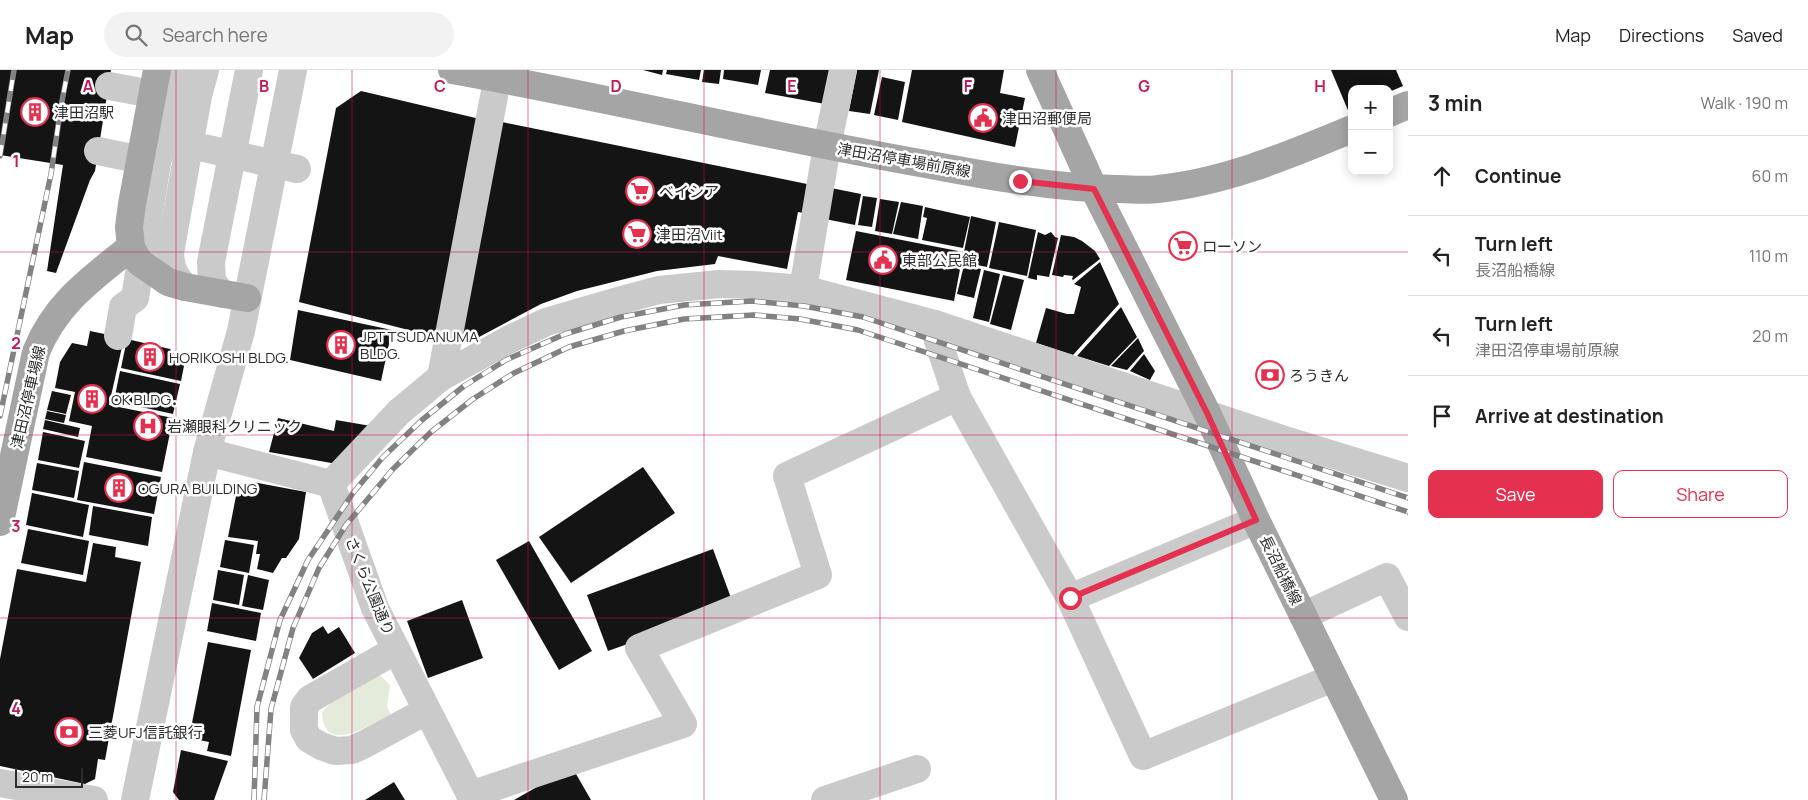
<!DOCTYPE html>
<meta charset="utf-8">
<style>
:root{--surface:#fff;--page:#f2f2f2;--text:#222;--muted:#767676;--line:#e0e0e0;--accent:#e3314f}
body{margin:0;font-family:Manrope,"Noto Sans JP",sans-serif;background:var(--page);color:var(--text)}
.controls{position:absolute;right:15px;top:15px;display:grid;overflow:hidden;border-radius:10px;box-shadow:0 2px 12px #0003}
.controls button{width:45px;height:45px;display:grid;place-items:center;padding:0;border:0;border-bottom:1px solid var(--line);background:var(--surface);color:var(--text);font:25px sans-serif}
.scale{position:absolute;left:15px;bottom:12px;width:68px;box-sizing:border-box;padding-left:5px;border:2px solid #2d2d2d;border-top:0;font-size:14px;line-height:18px;white-space:nowrap;color:#2d2d2d;-webkit-text-stroke:4px #fff;paint-order:stroke}
.stop{position:absolute;width:15px;height:15px;margin:-11px;border:4px solid #e3314f;border-radius:50%;background:#fff}
.stop.end{background:#e3314f;border-color:#fff;box-shadow:0 1px 5px #0008}
.list{margin:0;padding:0;list-style:none}
h2{display:flex;justify-content:space-between;align-items:center;height:65px;margin:0;padding:0 20px;font-size:21px}
h2 small{font-size:16px;font-weight:400;color:var(--muted)}
.list li{display:grid;grid-template-columns:32px 1fr auto;gap:15px;align-items:center;box-sizing:border-box;height:80px;padding:0 20px;border-top:1px solid var(--line)}
.list b{display:block;font-size:19px;white-space:nowrap}
.list p{margin:0;font-size:16px;white-space:nowrap;color:var(--muted)}
.list em{font-size:16px;font-style:normal;color:var(--muted)}
.actions{display:flex;gap:10px;padding:15px 20px}
.actions a{flex:1;padding:11px 0;border:1px solid var(--accent);border-radius:10px;text-align:center;font-size:18px;color:var(--accent)}
.actions .main{background:var(--accent);color:#fff}
.icon{flex:none;width:28px;height:28px;fill:none;stroke:currentColor;stroke-width:2;stroke-linecap:round;stroke-linejoin:round}
.map{position:relative;flex:none;width:1408px;height:730px;overflow:hidden}
header{display:flex;align-items:center;gap:30px;box-sizing:border-box;height:70px;padding:0 25px;background:var(--surface);border-bottom:1px solid var(--line)}
header strong{font-size:24px}
nav{display:flex;gap:28px;margin-inline-start:auto;font-size:18px}
.search{width:350px;height:45px;background:var(--page);display:flex;align-items:center;gap:12px;box-sizing:border-box;padding:0 18px;border-radius:28px;color:var(--muted);font-size:19px}
main{display:flex}
aside{flex:1;background:var(--surface)}
.map>svg:first-child{display:block}
</style>
<header>
<strong>Map</strong>
<div class="search"><svg class="icon" aria-label="search" viewBox="0 0 24 24"><circle cx="10" cy="10" r="6"/><path d="M15 15l6 6"/></svg>Search here</div>
<nav><a>Map</a><a>Directions</a><a>Saved</a></nav>
</header>
<main>
<div class="map">
<svg width="1408" height="730" viewBox="0 0 1408 730">
<rect width="100%" height="100%" fill="#fff"/>
<path fill="#e5ebdb" d="M 380,605 L 390,615 L 387,637 L 391,644 C 372,654 323,687 322,642 L 334,630 Z"/>
<g fill="#141414">
<path d="M 0,0 L 111,0 L 95,101 L 90,110 L 56,203 L 47,201 L 63,95 L 0,85 Z"/>
<path d="M 643,0 L 663,0 L 662,5 Z"/>
<path d="M 667,0 L 701,0 L 699,10 L 666,4 Z"/>
<path d="M 704,0 L 721,0 L 719,14 L 702,12 Z"/>
<path d="M 724,0 L 761,0 L 758,15 L 723,9 Z"/>
<path d="M 770,0 L 832,0 L 825,34 L 765,23 Z"/>
<path d="M 857,0 L 879,0 L 870,44 L 849,41 Z"/>
<path d="M 912,0 L 1004,0 L 1000,23 L 1025,28 L 1015,77 L 902,52 Z"/>
<path d="M 1331,0 L 1396,0 L 1403,16 L 1389,22 L 1389,19 L 1352,19 L 1352,44 L 1350,45 Z"/>
<path d="M 882,7 L 905,12 L 898,50 L 874,45 Z"/>
<path d="M 361,21 L 480,49 L 436,267 L 299,232 L 336,38 Z"/>
<path d="M 502,52 L 807,114 L 803,143 L 798,142 L 787,199 L 718,186 L 715,194 L 657,201 L 577,221 L 541,234 L 466,274 L 461,272 Z"/>
<path d="M 831,118 L 861,124 L 855,155 L 825,149 Z"/>
<path d="M 863,126 L 877,128 L 872,157 L 858,155 Z"/>
<path d="M 880,129 L 899,132 L 892,164 L 875,161 Z"/>
<path d="M 901,132 L 923,136 L 918,169 L 893,164 Z"/>
<path d="M 925,137 L 970,147 L 963,178 L 922,170 L 927,148 L 923,147 Z"/>
<path d="M 971,146 L 996,152 L 987,197 L 962,192 Z"/>
<path d="M 999,152 L 1036,160 L 1027,206 L 989,198 Z"/>
<path d="M 856,161 L 958,181 L 955,193 L 961,194 L 954,231 L 846,210 Z"/>
<path d="M 1038,162 L 1045,165 L 1051,162 L 1055,167 L 1058,168 L 1049,207 L 1037,205 L 1037,210 L 1028,208 Z"/>
<path d="M 1061,165 L 1074,167 L 1082,171 L 1095,181 L 1100,189 L 1073,210 L 1072,209 L 1073,206 L 1064,205 L 1063,207 L 1052,205 Z"/>
<path d="M 1100,192 L 1119,234 L 1073,285 L 1036,273 L 1046,238 L 1067,244 L 1074,244 L 1081,217 L 1074,214 Z"/>
<path d="M 964,195 L 981,199 L 974,228 L 957,224 Z"/>
<path d="M 984,200 L 1000,204 L 989,252 L 973,248 Z"/>
<path d="M 1003,205 L 1024,210 L 1011,260 L 990,254 Z"/>
<path d="M 1121,237 L 1137,267 L 1109,296 L 1077,286 Z"/>
<path d="M 298,240 L 392,260 L 381,311 L 290,290 Z"/>
<path d="M 90,261 L 124,268 L 109,335 L 173,348 L 162,402 L 86,387 L 92,356 L 69,351 L 75,322 L 55,318 L 60,292 L 72,273 L 87,276 Z"/>
<path d="M 1138,268 L 1144,281 L 1127,300 L 1111,296 Z"/>
<path d="M 127,269 L 170,279 L 184,296 L 181,311 L 121,298 Z"/>
<path d="M 1144,284 L 1155,301 L 1150,310 L 1130,301 Z"/>
<path d="M 120,301 L 180,314 L 173,344 L 114,331 Z"/>
<path d="M 52,321 L 71,325 L 66,344 L 47,340 Z"/>
<path d="M 47,341 L 66,345 L 64,353 L 45,349 Z"/>
<path d="M 278,348 L 334,361 L 336,350 L 371,356 L 337,394 L 269,382 Z"/>
<path d="M 45,350 L 80,358 L 78,367 L 43,359 Z"/>
<path d="M 43,362 L 85,371 L 79,398 L 38,390 Z"/>
<path d="M 84,392 L 161,407 L 154,444 L 77,430 Z"/>
<path d="M 37,393 L 79,401 L 74,428 L 32,420 Z"/>
<path d="M 643,397 L 675,443 L 571,513 L 539,467 Z"/>
<path d="M 253,412 L 306,422 L 299,469 L 286,488 L 282,488 L 273,503 L 257,499 L 260,484 L 256,484 L 258,471 L 228,467 L 236,426 Z"/>
<path d="M 32,423 L 89,435 L 83,467 L 26,455 Z"/>
<path d="M 93,436 L 152,447 L 148,476 L 89,465 Z"/>
<path d="M 28,459 L 89,471 L 83,505 L 21,493 Z"/>
<path d="M 225,470 L 254,475 L 249,503 L 220,497 Z"/>
<path d="M 529,471 L 592,581 L 559,600 L 496,490 Z"/>
<path d="M 93,473 L 116,477 L 115,487 L 141,492 L 105,690 L 98,689 L 95,709 L 85,714 L 0,696 L 0,589 L 17,499 L 86,512 Z"/>
<path d="M 713,479 L 734,536 L 608,581 L 587,525 Z"/>
<path d="M 218,500 L 244,505 L 239,535 L 213,530 Z"/>
<path d="M 248,505 L 269,510 L 263,540 L 242,536 Z"/>
<path d="M 462,530 L 483,588 L 428,608 L 407,551 Z"/>
<path d="M 212,533 L 261,543 L 256,571 L 207,561 Z"/>
<path d="M 323,556 L 328,564 L 339,557 L 355,583 L 313,609 L 299,588 L 312,563 Z"/>
<path d="M 208,572 L 251,580 L 231,686 L 207,681 L 209,672 L 189,668 Z"/>
<path d="M 181,680 L 228,691 L 214,730 L 179,730 L 173,722 Z"/>
<path d="M 572,697 L 591,730 L 514,730 Z"/>
<path d="M 394,712 L 405,730 L 365,730 Z"/>
</g>
<g fill="none" stroke-linecap="round" stroke-linejoin="round">
<g stroke="#cacaca" stroke-width="28">
<path d="M 109,16 L 174,28"/>
<path d="M 164,69 L 297,99"/>
<path d="M 98,81 L 157,93 L 135,228 L 123,237 L 118,266"/>
<path d="M 159,86 L 180,0"/>
<path d="M 185,217 C 174,205 171,199 170,183 L 198,26 L 205,0"/>
<path d="M 803,219 L 827,76 L 843,0"/>
<path d="M 222,224 L 212,211 L 211,192 L 249,0"/>
<path d="M 935,254 L 938,271 L 957,327 L 1070,528 L 1143,686 L 1333,608"/>
<path d="M 441,307 L 499,0"/>
<path d="M 207,382 L 331,414 L 375,538 L 473,730"/>
<path d="M 331,414 L 399,342 L 441,307 L 508,270 L 546,252 L 618,231 L 659,220 L 719,214 L 755,215 L 803,219 L 935,254 L 1285,370 L 1408,408"/>
<path d="M 1070,528 L 1256,450"/>
<path d="M 1303,546 L 1387,507 L 1408,547"/>
<path d="M 396,580 L 310,629 L 304,637 L 304,660 L 309,669 L 321,676 L 335,681 L 352,680 L 365,674 L 426,641"/>
<path d="M 0,713 L 94,730"/>
<path d="M 470,725 L 683,654 L 639,578 L 818,505 L 787,406 L 957,327"/>
<path d="M 135,730 L 207,382 L 241,261 L 293,0"/>
<path d="M 825,730 L 917,699"/>
</g>
<g stroke="#a5a5a5" stroke-width="28">
<path d="M 157,0 L 132,134 L 129,157 L 131,177 L 139,192 L 168,212 L 185,217 L 247,228"/>
<path d="M 452,0 C 609,28 763,65 920,93 C 985,105 1050,118 1117,119 C 1130,119 1145,121 1158,119 C 1226,112 1289,85 1352,59"/>
<path d="M 1040,0 L 1094,119 L 1207,343 L 1256,450 L 1394,730"/>
<path d="M 1389,43 L 1408,35"/>
<path d="M 0,452 L 36,282 C 56,233 91,209 131,177"/>
</g>
<defs>
<g id="rail">
<path d="M 0,86 L 14,0"/>
<path d="M 0,346 L 51,104 L 61,36 L 68,0"/>
<path d="M 254,730 L 257,637 L 280,550 L 308,490 L 353,423 L 383,387 L 422,350 L 464,316 L 506,290 L 565,264 L 621,247 L 684,235 L 752,231 L 804,236 L 863,247 L 1408,428"/>
<path d="M 264,730 L 271,639 L 293,558 L 319,498 L 346,455 L 393,399 L 431,362 L 473,329 L 514,303 L 569,277 L 624,261 L 684,249 L 754,245 L 800,249 L 858,260 L 1408,442"/>
</g>
</defs>
<use href="#rail" stroke="#828282" stroke-width="5.5"/>
<use href="#rail" stroke="#fff" stroke-width="4" stroke-dasharray="11" stroke-linecap="butt"/>
</g>
<g fill="none" stroke-linecap="round" stroke-linejoin="round">
<path stroke="#e3314f" stroke-width="6" d="M 1020,111 L 1094,119 L 1207,343 L 1256,450 L 1070,528"/>
</g>
<path fill="none" stroke="#c2185b" stroke-width="1" stroke-opacity="0.55" d="M 176,0 L 176,730M 352,0 L 352,730M 528,0 L 528,730M 704,0 L 704,730M 880,0 L 880,730M 1056,0 L 1056,730M 1232,0 L 1232,730M 0,182 L 1408,182M 0,365 L 1408,365M 0,548 L 1408,548"/>
<defs>
<symbol id="building-ring" viewBox="-11 -11 22 22"><circle r="9.5" fill="#fff" stroke="#e3314f" stroke-width="1.5"/><path d="M-4-6H4V6H1V3H-1V6H-4ZM-2.5-4.3h1.7v1.8h-1.7ZM.8-4.3h1.7v1.8H.8ZM-2.5-1h1.7V.8h-1.7ZM.8-1h1.7V.8H.8Z" fill="#e3314f"/></symbol>
<symbol id="civic-ring" viewBox="-11 -11 22 22"><circle r="9.5" fill="#fff" stroke="#e3314f" stroke-width="1.5"/><path d="M-.6-6.5H3V-4.5H.6V-3L4-1V1h2V6H-6V1h2V-1L-.6-3ZM-1.2 2.5V6h2.4V2.5Z" fill="#e3314f"/></symbol>
<symbol id="supermarket-ring" viewBox="-11 -11 22 22"><circle r="9.5" fill="#fff" stroke="#e3314f" stroke-width="1.5"/><path d="M-6-5.5h2.5l.6 2H6L4.5 2H-2.5L-4.4-4H-6ZM-1.5 3.2a1.3 1.3 0 1 0 .1 0ZM3 3.2a1.3 1.3 0 1 0 .1 0Z" fill="#e3314f"/></symbol>
<symbol id="bank-ring" viewBox="-11 -11 22 22"><circle r="9.5" fill="#fff" stroke="#e3314f" stroke-width="1.5"/><path d="M-6-4H6V4H-6ZM0-2.3a2.3 2.3 0 1 0 0 4.6a2.3 2.3 0 1 0 0-4.6Z" fill="#e3314f"/></symbol>
<symbol id="hospital-ring" viewBox="-11 -11 22 22"><circle r="9.5" fill="#fff" stroke="#e3314f" stroke-width="1.5"/><path d="M-5-5h3v3.5h4V-5h3V5h-3V1.5h-4V5h-3Z" fill="#e3314f"/></symbol>
</defs>
<g fill-rule="evenodd">
<use href="#building-ring" x="19" y="26" width="32" height="32"/>
<use href="#civic-ring" x="967" y="32" width="32" height="32"/>
<use href="#supermarket-ring" x="624" y="105" width="32" height="32"/>
<use href="#supermarket-ring" x="621" y="148" width="32" height="32"/>
<use href="#supermarket-ring" x="1167" y="160" width="32" height="32"/>
<use href="#civic-ring" x="867" y="174" width="32" height="32"/>
<use href="#building-ring" x="325" y="259" width="32" height="32"/>
<use href="#building-ring" x="134" y="271" width="32" height="32"/>
<use href="#bank-ring" x="1254" y="289" width="32" height="32"/>
<use href="#building-ring" x="76" y="313" width="32" height="32"/>
<use href="#hospital-ring" x="132" y="340" width="32" height="32"/>
<use href="#building-ring" x="103" y="402" width="32" height="32"/>
<use href="#bank-ring" x="53" y="646" width="32" height="32"/>
</g>
<g text-anchor="middle" dominant-baseline="central" stroke-width="5" stroke-linejoin="round" paint-order="stroke">
<g font-size="15" fill="#2d2d2d" stroke="#fff" text-anchor="start">
<text x="54" y="42">津田沼駅</text>
<text x="1002" y="48">津田沼郵便局</text>
<text x="659" y="121">ベイシア</text>
<text x="656" y="164">津田沼Viit</text>
<text x="1202" y="176">ローソン</text>
<text x="902" y="190">東部公民館</text>
<text x="360" y="266">JPT TSUDANUMA<tspan x="360" dy="17">BLDG.</tspan></text>
<text x="169" y="287">HORIKOSHI BLDG.</text>
<text x="1289" y="305">ろうきん</text>
<text x="111" y="329">OK BLDG．</text>
<text x="167" y="356">岩瀬眼科クリニック</text>
<text x="138" y="418">OGURA BUILDING</text>
<text x="88" y="662">三菱UFJ信託銀行</text>
</g>
<g font-size="15" fill="#2d2d2d" stroke="#fff">
<text transform="translate(904 90) rotate(10)">津田沼停車場前原線</text>
<text transform="translate(28 327) rotate(-77)">津田沼停車場線</text>
<text transform="translate(1281 500) rotate(64)">長沼船橋線</text>
<text transform="translate(370 516) rotate(68)">さくら公園通り</text>
</g>
</g>
<g font-size="16" text-anchor="middle" font-weight="bold" fill="#c2185b" stroke="#fff" stroke-width="5" stroke-linejoin="round" paint-order="stroke">
<text x="88" y="22">A</text>
<text x="264" y="22">B</text>
<text x="440" y="22">C</text>
<text x="616" y="22">D</text>
<text x="792" y="22">E</text>
<text x="968" y="22">F</text>
<text x="1144" y="22">G</text>
<text x="1320" y="22">H</text>
<text x="16" y="97">1</text>
<text x="16" y="279">2</text>
<text x="16" y="462">3</text>
<text x="16" y="644">4</text>
</g>
</svg>
<div class="controls">
<button>+</button>
<button>−</button>
</div>
<div class="scale">20 m</div>
<div class="stop" style="left:1070px;top:528px"></div>
<div class="stop end" style="left:1020px;top:111px"></div>
</div>
<aside>
<h2>3 min<small>Walk · 190 m</small></h2>
<ul class="list">
<li><svg class="icon" aria-label="ahead" viewBox="0 0 24 24"><path d="M12 20V5M6 11l6-6 6 6"/></svg><div><b>Continue</b></div><em>60 m</em></li>
<li><svg class="icon" aria-label="left" viewBox="0 0 24 24"><path d="M17 20v-9H6M10 6l-5 5 5 5"/></svg><div><b>Turn left</b><p>長沼船橋線</p></div><em>110 m</em></li>
<li><svg class="icon" aria-label="left" viewBox="0 0 24 24"><path d="M17 20v-9H6M10 6l-5 5 5 5"/></svg><div><b>Turn left</b><p>津田沼停車場前原線</p></div><em>20 m</em></li>
<li><svg class="icon" aria-label="arrive" viewBox="0 0 24 24"><path d="M6 21V4h12l-3 4 3 4H6"/></svg><div><b>Arrive at destination</b></div></li>
</ul>
<div class="actions"><a class="main">Save</a><a>Share</a></div>
</aside>
</main>
